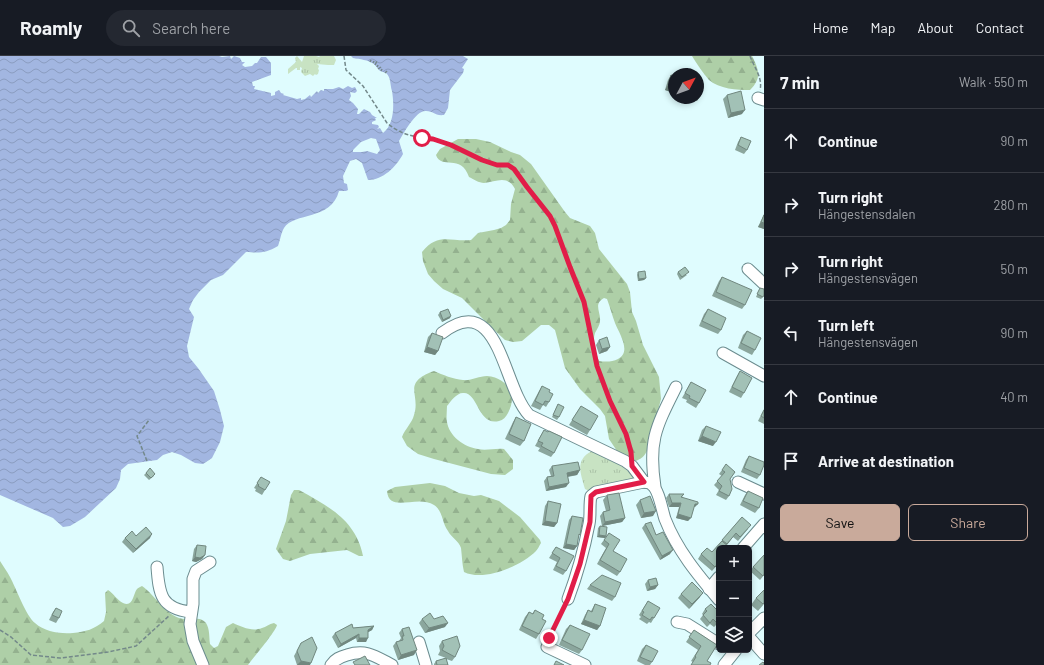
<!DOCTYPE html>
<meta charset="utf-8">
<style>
:root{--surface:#171b24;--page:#242831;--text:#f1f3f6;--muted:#9ea1a6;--line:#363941;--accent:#c9aa9b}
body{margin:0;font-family:Barlow,sans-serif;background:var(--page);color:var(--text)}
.controls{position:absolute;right:12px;bottom:12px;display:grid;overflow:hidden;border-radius:6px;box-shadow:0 2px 6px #0003}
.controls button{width:36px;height:36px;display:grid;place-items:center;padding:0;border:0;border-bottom:1px solid var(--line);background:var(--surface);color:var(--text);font:20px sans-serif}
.compass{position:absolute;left:668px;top:12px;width:36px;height:36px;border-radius:50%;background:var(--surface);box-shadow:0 2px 6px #0003;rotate:49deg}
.stop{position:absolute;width:12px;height:12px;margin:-9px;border:3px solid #e11d48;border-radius:50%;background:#fff}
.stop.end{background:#e11d48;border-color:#fff;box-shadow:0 1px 4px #0008}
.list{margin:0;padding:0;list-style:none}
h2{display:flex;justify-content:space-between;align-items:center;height:52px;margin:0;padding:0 16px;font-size:17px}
h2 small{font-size:13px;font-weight:400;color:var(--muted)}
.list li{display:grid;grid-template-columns:26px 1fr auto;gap:12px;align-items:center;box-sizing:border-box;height:64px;padding:0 16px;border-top:1px solid var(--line)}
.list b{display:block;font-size:15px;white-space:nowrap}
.list p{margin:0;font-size:13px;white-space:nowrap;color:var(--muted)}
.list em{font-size:13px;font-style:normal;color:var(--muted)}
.actions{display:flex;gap:8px;padding:12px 16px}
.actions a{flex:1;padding:9px 0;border:1px solid var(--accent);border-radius:6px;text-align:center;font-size:14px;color:var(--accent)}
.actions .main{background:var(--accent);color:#111}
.icon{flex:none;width:22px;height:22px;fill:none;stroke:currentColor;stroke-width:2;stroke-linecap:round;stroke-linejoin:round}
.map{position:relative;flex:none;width:764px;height:609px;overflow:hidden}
header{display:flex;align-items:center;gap:24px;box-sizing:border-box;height:56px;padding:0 20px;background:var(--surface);border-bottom:1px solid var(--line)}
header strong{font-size:19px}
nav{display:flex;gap:22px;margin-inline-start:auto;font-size:14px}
.search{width:280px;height:36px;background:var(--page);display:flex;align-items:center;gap:10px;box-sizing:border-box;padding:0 14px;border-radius:22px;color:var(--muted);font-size:15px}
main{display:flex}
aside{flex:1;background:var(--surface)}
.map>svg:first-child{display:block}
</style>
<header>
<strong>Roamly</strong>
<div class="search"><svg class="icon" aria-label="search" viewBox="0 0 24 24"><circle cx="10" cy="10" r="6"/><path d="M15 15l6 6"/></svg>Search here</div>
<nav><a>Home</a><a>Map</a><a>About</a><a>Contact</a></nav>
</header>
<main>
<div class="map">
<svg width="764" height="609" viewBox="0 0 764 609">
<defs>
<pattern id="grass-tufts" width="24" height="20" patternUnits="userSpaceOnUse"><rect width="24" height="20" fill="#c8e3c3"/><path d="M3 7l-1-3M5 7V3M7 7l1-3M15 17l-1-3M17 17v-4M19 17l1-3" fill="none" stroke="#aac2a7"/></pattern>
<pattern id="forest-firs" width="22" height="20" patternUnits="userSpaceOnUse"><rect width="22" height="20" fill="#aecfa7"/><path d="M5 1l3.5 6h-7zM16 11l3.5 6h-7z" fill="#94b18f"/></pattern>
<pattern id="water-waves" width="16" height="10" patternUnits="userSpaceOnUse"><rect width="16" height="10" fill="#a2b6e1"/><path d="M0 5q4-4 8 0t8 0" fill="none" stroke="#8a9cc0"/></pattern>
</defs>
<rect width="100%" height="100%" fill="#dffcfe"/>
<g fill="url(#grass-tufts)">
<path d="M 297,0 L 302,6 L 304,0 L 316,0 L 319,1 L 320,0 L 334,0 L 336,4 L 334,9 L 328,9 L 317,8 L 319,10 L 318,13 L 319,14 L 318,18 L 316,19 L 315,18 L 313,20 L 310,18 L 305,20 L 301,16 L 302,12 L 300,11 L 300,14 L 297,14 L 297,12 L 296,12 L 288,18 L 288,13 L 296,6 L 295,2 Z"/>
<path d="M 592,395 C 612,403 624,409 638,425 L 589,435 L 585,433 C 581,418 574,404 592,395 Z"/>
</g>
<g fill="url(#forest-firs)" fill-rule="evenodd">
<path d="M 692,0 L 752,0 C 759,14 762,22 750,34 C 737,34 719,33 709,24 C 703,17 697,8 692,0 Z"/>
<path d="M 458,83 L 476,83 L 490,86 L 511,96 L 520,99 L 531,108 L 565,156 L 570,162 L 590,170 L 595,177 L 599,193 L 627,228 L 630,236 L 632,256 L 636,265 L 643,289 L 659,321 L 661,343 L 648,393 C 645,399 643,402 636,405 L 627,401 L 617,395 L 609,383 L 605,360 L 600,353 L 580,333 L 565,312 L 555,274 L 549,269 L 541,269 L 522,285 L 513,286 L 505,284 L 491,271 L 462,242 L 443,233 L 434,225 L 428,218 L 423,205 L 422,196 C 438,176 450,186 471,184 L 478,177 L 494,174 L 501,172 L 506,169 L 510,164 L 511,148 L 515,133 C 507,118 496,126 484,127 C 479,127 473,123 469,121 C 461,97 441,114 436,99 L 440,93 ZM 604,242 L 607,243 C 610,251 612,259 615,267 C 619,277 632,296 618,303 C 612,306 606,306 599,305 C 596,297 592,285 595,277 C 597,273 600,269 600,265 C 601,256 593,248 604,242 Z"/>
<path d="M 434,315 C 443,319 453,323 463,324 C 471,325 479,320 487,320 C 508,322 518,339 508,357 C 506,361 503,364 499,365 C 478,370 478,337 464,337 C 457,336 451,345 447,350 C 447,355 446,361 447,366 C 449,380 464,391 478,393 C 486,395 495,392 504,393 L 513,404 L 513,413 L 505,419 L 491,418 L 434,403 L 418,398 L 407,390 L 402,381 C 405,373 412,367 414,359 C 421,338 401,327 434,315 Z"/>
<path d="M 430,427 L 445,430 L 459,437 L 474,440 L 481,439 L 499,445 L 520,461 L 540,484 L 541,487 C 539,490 538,493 536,495 C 521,510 484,526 464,516 C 462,508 462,500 461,492 C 459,485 451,481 448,475 C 442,467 443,455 434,449 C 417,438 389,458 387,435 L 395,431 Z"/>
<path d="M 294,434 L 299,434 C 328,450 356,464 363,500 L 359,500 L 347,494 L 310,498 L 290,505 L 283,503 L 276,493 L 286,465 L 291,439 Z"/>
<path d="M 0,505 C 3,510 7,515 10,521 C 16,532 26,560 35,567 C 45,576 60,578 73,577 C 85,576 95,573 104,565 L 106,556 L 105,537 L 108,534 C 114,538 117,544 123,547 C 133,552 133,538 137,533 C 138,532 140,531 142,530 C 155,539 163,556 179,562 C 188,565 199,559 206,567 C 210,573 209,582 210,588 L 214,592 L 218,590 L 226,571 L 233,567 C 242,571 252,576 262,572 C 266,571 269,568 274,567 L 277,569 C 276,575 254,601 248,609 L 0,609 Z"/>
</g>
<path fill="url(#water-waves)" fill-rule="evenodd" d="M 0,0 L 219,0 L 222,1 L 230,0 L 231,3 L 234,0 L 240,2 L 242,6 L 245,6 L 242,9 L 245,11 L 252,10 L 255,7 L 257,7 L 261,1 L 266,1 L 271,7 L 271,19 L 252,26 L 253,30 L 255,30 L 254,33 L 271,37 L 271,40 L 275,39 L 275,36 L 279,34 L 281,37 L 284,38 L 283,39 L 297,43 L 301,42 L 301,44 L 305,43 L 310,39 L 311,41 L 317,35 L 318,37 L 321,34 L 324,35 L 324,33 L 333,33 L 339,31 L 343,33 L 348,30 L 352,32 L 355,31 L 357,35 L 355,37 L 350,36 L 351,40 L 349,44 L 353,47 L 358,53 L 357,58 L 359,58 L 364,53 L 370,56 L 372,59 L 377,62 L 375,62 L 376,64 L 372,66 L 372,68 L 378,69 L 379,71 L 377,73 L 380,72 L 383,77 C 395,68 394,47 392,35 C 390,29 391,21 386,17 C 384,16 382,16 380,15 C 378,13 376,10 374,8 C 368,4 360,3 353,2 L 351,0 L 463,0 L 468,3 L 462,12 L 464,13 L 463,17 L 450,34 L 448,52 L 444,59 C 434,60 434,55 426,55 C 416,54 404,77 399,85 L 403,98 C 396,111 383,124 368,124 L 362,107 L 356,103 L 350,105 L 343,120 L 344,127 L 347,128 L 348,134 L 346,135 L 339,135 C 331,165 294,156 284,172 C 281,177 280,185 278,190 C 266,197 260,197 246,196 L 223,219 L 211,224 L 199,236 L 193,244 L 189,253 L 194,261 L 187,290 L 189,301 L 198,312 L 214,335 L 220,354 L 224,370 L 220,386 L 212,402 L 203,408 L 195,407 L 181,399 L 172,396 L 163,399 L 157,404 L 128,408 L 121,414 L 120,423 L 116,432 L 85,461 L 70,470 L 63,471 L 53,462 L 0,439 ZM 371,82 L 376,83 L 380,94 L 377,98 L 367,95 L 362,96 L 353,96 L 353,94 L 361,86 Z"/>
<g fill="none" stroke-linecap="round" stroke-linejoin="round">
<defs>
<g id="minor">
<path d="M 758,42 L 764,44"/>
<path d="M 748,213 L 764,228"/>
<path d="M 442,277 C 500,233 502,330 529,359 L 625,405 L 632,410 L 644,426"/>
<path d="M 723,297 L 764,320"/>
<path d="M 738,426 L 764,438"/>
<path d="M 655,431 C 648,385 656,371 676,331"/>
<path d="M 743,492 L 764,468"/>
<path d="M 157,511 C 159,538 161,553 191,556"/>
<path d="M 709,533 L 719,521"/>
<path d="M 568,543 C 577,519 584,494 589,468 C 591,459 589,449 591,440 L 596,436 L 644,426 C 647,427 650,426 652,429 C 659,434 662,454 665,463 C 677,494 698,519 719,544"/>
<path d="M 677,566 L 687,568 L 719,588"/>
<path d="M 749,577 L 764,562"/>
<path d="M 749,581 L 764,598"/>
<path d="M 419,586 L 426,609"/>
<path d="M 547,591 L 585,609"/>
<path d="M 203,609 L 193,585 L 190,568 L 193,548 L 193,523 L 196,515 L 210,506"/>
<path d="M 331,609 C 335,603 340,601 347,599 C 366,593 375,600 392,609"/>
<path d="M 724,609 L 736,594"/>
</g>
</defs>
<use href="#minor" stroke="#6b8c8f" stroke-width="13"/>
<g stroke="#73888a" stroke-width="1.5" stroke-dasharray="4 2" stroke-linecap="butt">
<path d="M 344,0 L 346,14 L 363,30 L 387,67 C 407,84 425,80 449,88 C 463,93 476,102 490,107 C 498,109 507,108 514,112 C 520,117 524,128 530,134 C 538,145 548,156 555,169 C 561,182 565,198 570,212 C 575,224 582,236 585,248 C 590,273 593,298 601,322 C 610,348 628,371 631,399"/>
<path d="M 750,0 C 754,11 763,22 760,34"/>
<path d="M 370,6 L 371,4"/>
<path d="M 373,7 L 374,5"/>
<path d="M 375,9 L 377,5"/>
<path d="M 377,11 L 378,9"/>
<path d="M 378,13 L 381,11"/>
<path d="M 381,15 L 382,13"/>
<path d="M 385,17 L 387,15"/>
<path d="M 147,405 L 137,380 L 149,364"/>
<path d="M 0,574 L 11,581 L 31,599 L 60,602 L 108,596 L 136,590 L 170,559"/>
<path d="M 548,583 L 564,550"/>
</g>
<use href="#minor" stroke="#fff" stroke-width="11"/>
</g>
<g fill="#8ba69d">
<path d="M 671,19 L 674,37 L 665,34 L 668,24 Z"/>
<path d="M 727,39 L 742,58 L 728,62 L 723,43 Z"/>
<path d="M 741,81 L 747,94 L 744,98 L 735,94 L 738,86 Z"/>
<path d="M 764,158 L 764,173 L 758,171 Z"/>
<path d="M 638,216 L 646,222 L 644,224 L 638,225 L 637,219 Z"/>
<path d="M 678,216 L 687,219 L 680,224 L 677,218 Z"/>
<path d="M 722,221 L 745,249 L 742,253 L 712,240 L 719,225 Z"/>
<path d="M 760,232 L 763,241 L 761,243 L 756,241 Z"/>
<path d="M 708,253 L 721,274 L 718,278 L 699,270 L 704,258 Z"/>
<path d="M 440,256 L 450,262 L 442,266 L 438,259 Z"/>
<path d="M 747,275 L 755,294 L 752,299 L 738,292 L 743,279 Z"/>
<path d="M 432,277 L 438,295 L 435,299 L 424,296 L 428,281 Z"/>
<path d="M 599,284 L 610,291 L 607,295 L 599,298 L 596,289 Z"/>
<path d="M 740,315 L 744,337 L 741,342 L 729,336 L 737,320 Z"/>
<path d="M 691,326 L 699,347 L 696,352 L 686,346 L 687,344 L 682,342 Z"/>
<path d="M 542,330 L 549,336 L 549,346 L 546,351 L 543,349 L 540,354 L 531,350 L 539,335 Z"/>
<path d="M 558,348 L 559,361 L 557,364 L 552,361 Z"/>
<path d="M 581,350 L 590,374 L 587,379 L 569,369 Z"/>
<path d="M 764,353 L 764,368 L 758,365 Z"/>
<path d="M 516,361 L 524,385 L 520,390 L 505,383 L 513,366 Z"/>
<path d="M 706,370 L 713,390 L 698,385 L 702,374 Z"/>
<path d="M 544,374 L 554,397 L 551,401 L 538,395 L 540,392 L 535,390 L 541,379 Z"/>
<path d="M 749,400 L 760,419 L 757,423 L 741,416 L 746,404 Z"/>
<path d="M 552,410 L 580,414 L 577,419 L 568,421 L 566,431 L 546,435 L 544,425 L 547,421 L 551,420 L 549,414 Z"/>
<path d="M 722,414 L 735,416 L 730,423 L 729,440 L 726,444 L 716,439 L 719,434 L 714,429 L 722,420 L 719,418 Z"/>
<path d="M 146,417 L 154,420 L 149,424 L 144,419 Z"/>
<path d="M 261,421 L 265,434 L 262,439 L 255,435 L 256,433 L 254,432 Z"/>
<path d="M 748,435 L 759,452 L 755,457 L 740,449 L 745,439 Z"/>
<path d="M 669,438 L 684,438 L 682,441 L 695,451 L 694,451 L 688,465 L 676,462 L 679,451 L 669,451 L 666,442 Z"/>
<path d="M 607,439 L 625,462 L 622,466 L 602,470 L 606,480 L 605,482 L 597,481 L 598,472 L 600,470 L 602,470 L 600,460 L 603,456 L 606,455 L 603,444 Z"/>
<path d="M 640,444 L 653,460 L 641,462 L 636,449 Z"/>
<path d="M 548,445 L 557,467 L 554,471 L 542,469 L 545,450 Z"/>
<path d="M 572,460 L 578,482 L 577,490 L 574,494 L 563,492 L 569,464 Z"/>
<path d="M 742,461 L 748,473 L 738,485 L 733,481 L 727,489 L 719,492 L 719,507 L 712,515 L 698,503 L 701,498 L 712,496 Z"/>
<path d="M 645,468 L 656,479 L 670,498 L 660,504 L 642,472 Z"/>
<path d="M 609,477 L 613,495 L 620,516 L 617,520 L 597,508 L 606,492 L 601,488 Z"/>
<path d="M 136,480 L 150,482 L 133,497 L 122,486 L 125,482 Z"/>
<path d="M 197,489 L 205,499 L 202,503 L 196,506 L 192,505 L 194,493 Z"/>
<path d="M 556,491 L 566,515 L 563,519 L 553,514 L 557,506 L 549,502 Z"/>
<path d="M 753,511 L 764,519 L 760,524 L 750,515 Z"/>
<path d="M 648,524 L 658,529 L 655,533 L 647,535 L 645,528 Z"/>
<path d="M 590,529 L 615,541 L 612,545 L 587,533 Z"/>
<path d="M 681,538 L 700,541 L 689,553 L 678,542 Z"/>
<path d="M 756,542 L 764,548 L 758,555 L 751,549 Z"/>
<path d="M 648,545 L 654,562 L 651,567 L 649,566 L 647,568 L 639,563 L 641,561 L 639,559 Z"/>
<path d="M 595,548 L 600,570 L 597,574 L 581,568 L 585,559 L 588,554 L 591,555 Z"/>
<path d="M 56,552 L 59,562 L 56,567 L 49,564 L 53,556 Z"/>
<path d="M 705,553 L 719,556 L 719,566 L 714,571 L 710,568 L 707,571 L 700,563 L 703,559 L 702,558 Z"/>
<path d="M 535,554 L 542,563 L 539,578 L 536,583 L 519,574 L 525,561 L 529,556 L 532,558 Z"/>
<path d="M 422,563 L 434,563 L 445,571 L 425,577 L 419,567 Z"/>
<path d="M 570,569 L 582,594 L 579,598 L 559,589 L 566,573 Z"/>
<path d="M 374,570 L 372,574 L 368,576 L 366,586 L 357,586 L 356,582 L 338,592 L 332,581 L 335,577 L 353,572 Z"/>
<path d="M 402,573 L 414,599 L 398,604 L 393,590 L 396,586 L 399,585 L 401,582 L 399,577 Z"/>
<path d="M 694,574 L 717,589 L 707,605 L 693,606 L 691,605 L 698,594 L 686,586 Z"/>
<path d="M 442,585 L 455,601 L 452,605 L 446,603 L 448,609 L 434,609 L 434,608 L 436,605 L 446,602 L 438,599 L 440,595 L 439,590 Z"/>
<path d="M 301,587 L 310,609 L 297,609 L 294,600 Z"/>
<path d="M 646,589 L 652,606 L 650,609 L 645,609 L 637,605 L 642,593 Z"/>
</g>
<g fill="#71877f">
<path d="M 668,29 L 674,31 L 674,37 L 665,34 Z"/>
<path d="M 698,39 L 700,40 L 697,45 L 690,42 L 698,42 Z"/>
<path d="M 745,54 L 742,58 L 728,62 L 731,57 Z"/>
<path d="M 761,166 L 764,167 L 764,173 L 758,171 Z"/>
<path d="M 646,222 L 644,224 L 638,225 L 639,223 Z"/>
<path d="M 451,260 L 450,262 L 442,266 L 443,264 Z"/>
<path d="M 427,291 L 438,295 L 435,299 L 424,296 Z"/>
<path d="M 610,291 L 607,295 L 599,298 L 602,293 Z"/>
<path d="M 702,380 L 716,386 L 713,390 L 698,385 Z"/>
<path d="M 580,414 L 577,419 L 564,421 L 567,417 Z"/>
<path d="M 569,427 L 566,431 L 546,435 L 549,431 Z"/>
<path d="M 672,447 L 681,447 L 679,451 L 669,451 Z"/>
<path d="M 695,448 L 698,448 L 695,451 L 692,451 Z"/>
<path d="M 656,455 L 653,460 L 641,462 L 644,457 Z"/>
<path d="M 678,458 L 691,462 L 688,465 L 676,462 Z"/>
<path d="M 625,462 L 622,466 L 602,470 L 605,466 Z"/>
<path d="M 545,465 L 557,467 L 554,471 L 542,469 Z"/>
<path d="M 152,478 L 150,482 L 133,497 L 136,493 Z"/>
<path d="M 599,479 L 606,480 L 605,482 L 597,481 Z"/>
<path d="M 566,488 L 577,490 L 574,494 L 563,492 Z"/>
<path d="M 673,494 L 670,498 L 660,504 L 662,500 Z"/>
<path d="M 205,499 L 202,503 L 196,506 L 192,505 L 195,501 Z"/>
<path d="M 658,529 L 655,533 L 647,535 L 650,531 Z"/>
<path d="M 703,537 L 700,541 L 689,553 L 692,548 Z"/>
<path d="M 584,564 L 600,570 L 597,574 L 581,568 Z"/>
<path d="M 448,567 L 445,571 L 425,577 L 429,572 Z"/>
<path d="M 374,570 L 372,574 L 365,578 L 368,574 Z"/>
<path d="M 359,578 L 356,582 L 338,592 L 341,588 Z"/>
<path d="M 359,582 L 368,582 L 366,586 L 357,586 Z"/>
<path d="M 417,594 L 414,599 L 398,604 L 401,599 Z"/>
<path d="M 301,605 L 311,607 L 310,609 L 297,609 Z"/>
</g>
<g fill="#a2c1b6" stroke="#71877f">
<path d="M 671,19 L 674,20 L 674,31 L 668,29 Z"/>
<path d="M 698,30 L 703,32 L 700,40 L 698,39 Z"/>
<path d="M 741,35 L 745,54 L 731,57 L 727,39 Z"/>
<path d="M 741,81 L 751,85 L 747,94 L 738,89 Z"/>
<path d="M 764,159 L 764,167 L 761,166 Z"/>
<path d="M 685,211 L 689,216 L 682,221 L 678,216 Z"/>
<path d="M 645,215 L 646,222 L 639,223 L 638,216 Z"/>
<path d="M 722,221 L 752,234 L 745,249 L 716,236 Z"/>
<path d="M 760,232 L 764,233 L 764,239 L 763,241 L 757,238 Z"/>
<path d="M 448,253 L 451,260 L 443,264 L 440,256 Z"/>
<path d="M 708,253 L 726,262 L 721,274 L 702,265 Z"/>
<path d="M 747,275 L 761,282 L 755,294 L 741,287 Z"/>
<path d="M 432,277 L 443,281 L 438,295 L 427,291 Z"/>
<path d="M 607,281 L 610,291 L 602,293 L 599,284 Z"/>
<path d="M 740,315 L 752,322 L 744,337 L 732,331 Z"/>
<path d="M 691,326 L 706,334 L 699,347 L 689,342 L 690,340 L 685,337 Z"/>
<path d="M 542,330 L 550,334 L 549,336 L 553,338 L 549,346 L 545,345 L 543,349 L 535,345 Z"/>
<path d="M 558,348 L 564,351 L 559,361 L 553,359 Z"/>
<path d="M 581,350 L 598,360 L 590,374 L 572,364 Z"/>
<path d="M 764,354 L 764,362 L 761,360 Z"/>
<path d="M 516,361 L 531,368 L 524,385 L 509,378 Z"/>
<path d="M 706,370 L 721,376 L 716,386 L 702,380 Z"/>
<path d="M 544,374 L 548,376 L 549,375 L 562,381 L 554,397 L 541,390 L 543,387 L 538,385 Z"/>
<path d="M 749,400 L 764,406 L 764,409 L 760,419 L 744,412 Z"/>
<path d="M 578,406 L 580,414 L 567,417 L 569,427 L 549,431 L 547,421 L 554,420 L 552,410 Z"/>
<path d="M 726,408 L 735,416 L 730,423 L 732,433 L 729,440 L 719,435 L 722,430 L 717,425 L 725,416 L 722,414 Z"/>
<path d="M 150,412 L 155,418 L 151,422 L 146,417 Z"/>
<path d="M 261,421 L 270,426 L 265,434 L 258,430 L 259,429 L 257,427 Z"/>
<path d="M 748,435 L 763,442 L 759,452 L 743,445 Z"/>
<path d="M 619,437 L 625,462 L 605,466 L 603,456 L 610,454 L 607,439 Z"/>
<path d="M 669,438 L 684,438 L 681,441 L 698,446 L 698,448 L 695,448 L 691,462 L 678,458 L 681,447 L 672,447 Z"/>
<path d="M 650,440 L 656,455 L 644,457 L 640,444 Z"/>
<path d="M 548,445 L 561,448 L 557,467 L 545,465 Z"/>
<path d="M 572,460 L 583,462 L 580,479 L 579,478 L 577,490 L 566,488 Z"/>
<path d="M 742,461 L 751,469 L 740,481 L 736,477 L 727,488 L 722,484 Z"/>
<path d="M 651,466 L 656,479 L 663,476 L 673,494 L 662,500 L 645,468 Z"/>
<path d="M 600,470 L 607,471 L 606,480 L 599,479 Z"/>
<path d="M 146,471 L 152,478 L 136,493 L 125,482 L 132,475 L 136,480 Z"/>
<path d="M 609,477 L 620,484 L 613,495 L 627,503 L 620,516 L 600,504 L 609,488 L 604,484 Z"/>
<path d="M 722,485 L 730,492 L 719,492 L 719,506 L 715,511 L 701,498 L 707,492 L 712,496 Z"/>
<path d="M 197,489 L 206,490 L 205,499 L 200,502 L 195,501 Z"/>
<path d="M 556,491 L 574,500 L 566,515 L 556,510 L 560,502 L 552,497 Z"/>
<path d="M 764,499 L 764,518 L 763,520 L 753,511 Z"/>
<path d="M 602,519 L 621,527 L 615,541 L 590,529 Z"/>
<path d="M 656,522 L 658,529 L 650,531 L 648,524 Z"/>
<path d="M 692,526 L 703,537 L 692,548 L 681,538 Z"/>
<path d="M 764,534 L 764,547 L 763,548 L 756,542 Z"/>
<path d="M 648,545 L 660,552 L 654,562 L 652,561 L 650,564 L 642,559 L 644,556 L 642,555 Z"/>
<path d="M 595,548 L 606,552 L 600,570 L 584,564 L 588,554 L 592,556 Z"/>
<path d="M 711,548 L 719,556 L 719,564 L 717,567 L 713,563 L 710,567 L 703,559 L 707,555 L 705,553 Z"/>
<path d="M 56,552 L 62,555 L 59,562 L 52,559 Z"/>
<path d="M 535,554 L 544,559 L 542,563 L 546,565 L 539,578 L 522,570 L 529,556 L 533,558 Z"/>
<path d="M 430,557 L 434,563 L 443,560 L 448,567 L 429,572 L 422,563 Z"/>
<path d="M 352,568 L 353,572 L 374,570 L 368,574 L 368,582 L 359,582 L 359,578 L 341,588 L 335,577 Z"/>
<path d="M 570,569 L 590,578 L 582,594 L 562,584 Z"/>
<path d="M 409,571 L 417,594 L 401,599 L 396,586 L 403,584 L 402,580 L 404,580 L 402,573 Z"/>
<path d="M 694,574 L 717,589 L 707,605 L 711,607 L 710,609 L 691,609 L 696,601 L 695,600 L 701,590 L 689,581 Z"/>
<path d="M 457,580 L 460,590 L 455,601 L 442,594 L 444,590 L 442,585 Z"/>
<path d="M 312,581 L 317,592 L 311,607 L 301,605 L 297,595 L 301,587 Z"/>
<path d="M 646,589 L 658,595 L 652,606 L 640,601 Z"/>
<path d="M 365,600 L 370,609 L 355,609 L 353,606 Z"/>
<path d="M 446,602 L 448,609 L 437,609 L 436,605 Z"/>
<path d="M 556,605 L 564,609 L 554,609 Z"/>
<path d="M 763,606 L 764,607 L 764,609 L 759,609 Z"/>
</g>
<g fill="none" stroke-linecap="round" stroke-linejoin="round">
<path stroke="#e11d48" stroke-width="5" d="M 422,82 L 433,83 L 451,89 L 482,104 L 497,109 L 508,109 L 514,113 L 527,131 L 550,160 L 555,170 L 570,211 L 584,246 L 597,310 L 610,345 L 626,378 L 631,396 L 632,410 L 644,426 L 596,436 L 591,440 L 590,466 L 580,508 L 568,543 L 549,582"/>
</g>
</svg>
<div class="controls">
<button>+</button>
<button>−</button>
<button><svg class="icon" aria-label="layers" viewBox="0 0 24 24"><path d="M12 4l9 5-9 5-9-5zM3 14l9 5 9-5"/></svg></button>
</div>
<svg class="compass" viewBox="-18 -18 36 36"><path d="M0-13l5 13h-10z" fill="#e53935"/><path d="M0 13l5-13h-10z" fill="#9ea1a6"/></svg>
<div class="stop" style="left:422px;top:82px"></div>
<div class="stop end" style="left:549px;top:582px"></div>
</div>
<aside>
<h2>7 min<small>Walk · 550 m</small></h2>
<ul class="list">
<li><svg class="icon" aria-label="ahead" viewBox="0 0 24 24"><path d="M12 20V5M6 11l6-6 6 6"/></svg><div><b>Continue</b></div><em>90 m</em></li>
<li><svg class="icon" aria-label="right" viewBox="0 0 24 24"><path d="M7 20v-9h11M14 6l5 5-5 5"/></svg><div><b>Turn right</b><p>Hängestensdalen</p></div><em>280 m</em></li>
<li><svg class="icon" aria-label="right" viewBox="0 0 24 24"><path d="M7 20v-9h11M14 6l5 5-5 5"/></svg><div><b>Turn right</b><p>Hängestensvägen</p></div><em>50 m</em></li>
<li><svg class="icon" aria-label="left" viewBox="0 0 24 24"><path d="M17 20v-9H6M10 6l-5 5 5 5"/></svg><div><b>Turn left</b><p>Hängestensvägen</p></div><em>90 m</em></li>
<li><svg class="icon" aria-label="ahead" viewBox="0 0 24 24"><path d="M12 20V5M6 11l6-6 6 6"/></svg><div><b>Continue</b></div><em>40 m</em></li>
<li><svg class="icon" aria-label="arrive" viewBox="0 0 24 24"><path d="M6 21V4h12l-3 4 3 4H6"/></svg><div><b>Arrive at destination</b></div></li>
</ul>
<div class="actions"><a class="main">Save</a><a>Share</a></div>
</aside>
</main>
